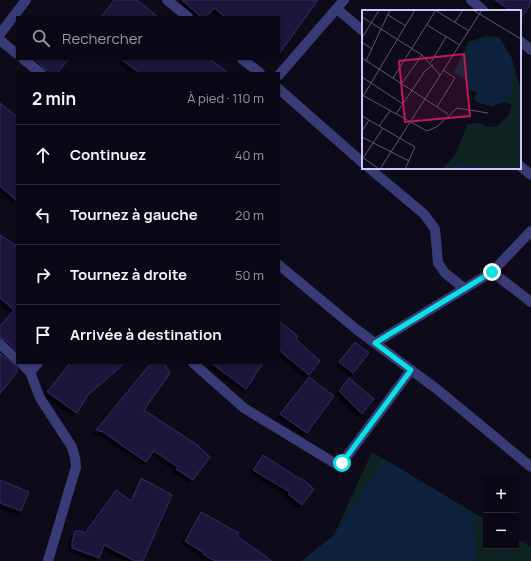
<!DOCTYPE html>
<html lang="fr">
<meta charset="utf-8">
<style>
:root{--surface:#0a0814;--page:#13111d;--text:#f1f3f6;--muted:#999aa0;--line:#2a2934}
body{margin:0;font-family:Manrope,sans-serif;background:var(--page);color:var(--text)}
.controls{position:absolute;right:12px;bottom:12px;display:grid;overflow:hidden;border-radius:0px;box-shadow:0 1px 3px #0004}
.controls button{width:36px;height:36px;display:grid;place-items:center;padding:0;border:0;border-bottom:1px solid var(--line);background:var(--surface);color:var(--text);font:20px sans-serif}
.stop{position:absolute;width:12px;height:12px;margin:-9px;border:3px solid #0be0e5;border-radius:50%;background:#fff}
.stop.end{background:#0be0e5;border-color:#fff;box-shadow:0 1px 4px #0008}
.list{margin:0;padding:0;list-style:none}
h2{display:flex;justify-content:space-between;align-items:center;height:52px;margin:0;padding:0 16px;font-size:17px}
h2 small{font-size:13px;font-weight:400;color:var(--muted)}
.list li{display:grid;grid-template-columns:26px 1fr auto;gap:12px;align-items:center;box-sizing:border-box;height:60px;padding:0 16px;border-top:1px solid var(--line)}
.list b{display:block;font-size:15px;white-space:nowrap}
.list em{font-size:13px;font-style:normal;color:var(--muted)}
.icon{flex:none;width:22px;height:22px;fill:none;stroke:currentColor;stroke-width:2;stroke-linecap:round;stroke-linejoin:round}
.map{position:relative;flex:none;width:531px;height:561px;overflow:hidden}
.search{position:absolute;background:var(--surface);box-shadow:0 1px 3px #0004;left:16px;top:16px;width:264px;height:44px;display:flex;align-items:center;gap:10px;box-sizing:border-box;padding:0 14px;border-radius:0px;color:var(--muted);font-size:15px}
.panel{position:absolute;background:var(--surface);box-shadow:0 1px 3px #0004;left:16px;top:72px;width:264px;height:292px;border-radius:0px}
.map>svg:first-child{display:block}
</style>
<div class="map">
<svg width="531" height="561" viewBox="0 0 531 561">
<defs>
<filter id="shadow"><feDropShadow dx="-3.5" dy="3.5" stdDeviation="0" flood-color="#0009"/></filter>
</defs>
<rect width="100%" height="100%" fill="#0d0b1a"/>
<path fill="#0f2422" d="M 372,452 L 486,520 L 486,546 L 516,546 L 516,538 L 531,547 L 531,561 L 302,561 L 334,535 Z"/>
<path fill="#0d233d" d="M 384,459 L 472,512 L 477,561 L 302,561 L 334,535 Z"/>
<g fill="#1d193a" stroke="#332c65" filter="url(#shadow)">
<path d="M 114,0 L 137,0 L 158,17 L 101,17 Z"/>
<path d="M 182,0 L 318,0 L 279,54 L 279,17 L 225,17 L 214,8 L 206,17 L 201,17 Z"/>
<path d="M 495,0 L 531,0 L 531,4 L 521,18 L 520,17 L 520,11 L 511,11 Z"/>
<path d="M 35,59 L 69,59 L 57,73 L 50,73 Z"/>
<path d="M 121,59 L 210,59 L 228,73 L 139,73 Z"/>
<path d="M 0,103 L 17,117 L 17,201 L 0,186 Z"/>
<path d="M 0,235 L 17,246 L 17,351 L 4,339 L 0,338 L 0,326 L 14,310 L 0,298 Z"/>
<path d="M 279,321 L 298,336 L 296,339 L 320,361 L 309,375 L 279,350 Z"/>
<path d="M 355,342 L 369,353 L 353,373 L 339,362 Z"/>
<path d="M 0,353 L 17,368 L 17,372 L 0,394 Z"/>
<path d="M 70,363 L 125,363 L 88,395 L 77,413 L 47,392 Z"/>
<path d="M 151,363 L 164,363 L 170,373 L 144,410 L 196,444 L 210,457 L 193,480 L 176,469 L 178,467 L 154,451 L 146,462 L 103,432 L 96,430 Z"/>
<path d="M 211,363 L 263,363 L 246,389 Z"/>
<path d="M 309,377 L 334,396 L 307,433 L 280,414 Z"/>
<path d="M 349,378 L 374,399 L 362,414 L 339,391 Z"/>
<path d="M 263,455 L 300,479 L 301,478 L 314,489 L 302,505 L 288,494 L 290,492 L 253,470 Z"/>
<path d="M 141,478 L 172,495 L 143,561 L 135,561 L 104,545 L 99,558 L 72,548 L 72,542 L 75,531 L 82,531 L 85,533 L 116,490 L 131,501 Z"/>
<path d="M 0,480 L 29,492 L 21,511 L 0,503 Z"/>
<path d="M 201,512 L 239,533 L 237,536 L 272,561 L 215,561 L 203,554 L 204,553 L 185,541 Z"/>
</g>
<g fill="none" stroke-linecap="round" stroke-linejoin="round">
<g stroke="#393b77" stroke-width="10">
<path d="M 167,0 L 188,17"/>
<path d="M 471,0 L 484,11"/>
<path d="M 337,9 L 363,31"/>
<path d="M 0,34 L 26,0"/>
<path d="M 0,40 L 17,54"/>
<path d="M 520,41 L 531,50"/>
<path d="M 23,59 L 41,73"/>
<path d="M 242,59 L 260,73"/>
<path d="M 279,75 L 344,0"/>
<path d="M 279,89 L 363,163"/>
<path d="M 520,166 L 531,175"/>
<path d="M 369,168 L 424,214 L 435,229 L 438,263 L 445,273 L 465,289"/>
<path d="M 279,265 L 356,329 L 438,390 L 531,467"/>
<path d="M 492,272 L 531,302"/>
<path d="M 375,343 L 492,272 L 531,231"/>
<path d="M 0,344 L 17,360"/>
<path d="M 21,363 L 30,372 L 40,398 L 72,447 L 75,458 L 76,467 L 48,561"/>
<path d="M 193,363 L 244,408 L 336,464 L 342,463 L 411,370"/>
<path d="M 30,372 L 38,363"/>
</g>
</g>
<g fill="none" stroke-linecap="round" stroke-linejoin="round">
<path stroke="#0be0e5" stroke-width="5" d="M 342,463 L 411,370 L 375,343 L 492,272"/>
</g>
<g transform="translate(362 10)">
<rect width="159" height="159" fill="#0d0b1a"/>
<path d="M 124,26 L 137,27 L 150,49 L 159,81 L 159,159 L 80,159 L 92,147 L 106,114 L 118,113 L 125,117 L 134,117 L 146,106 L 150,95 L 143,92 L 130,96 L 117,93 L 112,90 L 115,82 L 108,80 L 101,67 L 91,64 L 106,32 Z" fill="#0f2422"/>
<path d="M 137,27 L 150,49 L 153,72 L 143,92 L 130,96 L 112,90 L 115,82 L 108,80 L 105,71 L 92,62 L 97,52 L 107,49 L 107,44 L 102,40 L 107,36 L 118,30 ZM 98,153 L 125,158 L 129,159 L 87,159 Z" fill="#0d233d"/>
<path fill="none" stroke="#595774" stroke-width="1" d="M 73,0 L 107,21M 111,0 L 159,29M 26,5 L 44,16M 0,7 L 60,45 L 78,65M 93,12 L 101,0M 65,15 L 98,35M 0,28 L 17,0M 0,32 L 10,39M 0,48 L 86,104M 4,51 L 28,0M 69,52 L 84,27M 0,67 L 41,94M 31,68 L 74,0M 40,73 L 60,45M 2,86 L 65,121 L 76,116 L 95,98 L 126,103M 0,88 L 53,0M 75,97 L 93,68 L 81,60M 34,104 L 63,61 L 71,55M 0,106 L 53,137 L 43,159M 17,116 L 28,101M 0,121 L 7,110M 0,127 L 47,151M 0,147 L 17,159M 1,148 L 21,118M 18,159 L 120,0"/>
<path fill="#c2185b" fill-opacity="0.15" stroke="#c2185b" stroke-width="2" d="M 102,44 L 108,106 L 43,112 L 37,51 Z"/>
<rect width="159" height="159" fill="none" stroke="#cac8fc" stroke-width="2"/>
</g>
</svg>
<div class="controls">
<button>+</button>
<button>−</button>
</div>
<div class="stop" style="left:342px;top:463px"></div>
<div class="stop end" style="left:492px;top:272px"></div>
<div class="search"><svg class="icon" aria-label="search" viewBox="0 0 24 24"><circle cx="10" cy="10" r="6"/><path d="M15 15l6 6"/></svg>Rechercher</div>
<section class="panel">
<h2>2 min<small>À pied · 110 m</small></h2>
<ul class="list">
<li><svg class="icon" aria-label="ahead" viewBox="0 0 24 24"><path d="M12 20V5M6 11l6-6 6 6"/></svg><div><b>Continuez</b></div><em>40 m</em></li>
<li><svg class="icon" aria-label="left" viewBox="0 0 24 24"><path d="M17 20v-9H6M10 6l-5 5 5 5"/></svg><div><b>Tournez à gauche</b></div><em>20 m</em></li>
<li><svg class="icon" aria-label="right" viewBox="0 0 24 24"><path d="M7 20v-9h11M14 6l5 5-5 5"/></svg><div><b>Tournez à droite</b></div><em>50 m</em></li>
<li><svg class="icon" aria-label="arrive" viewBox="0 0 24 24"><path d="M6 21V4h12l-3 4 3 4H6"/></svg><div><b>Arrivée à destination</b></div></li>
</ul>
</section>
</div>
